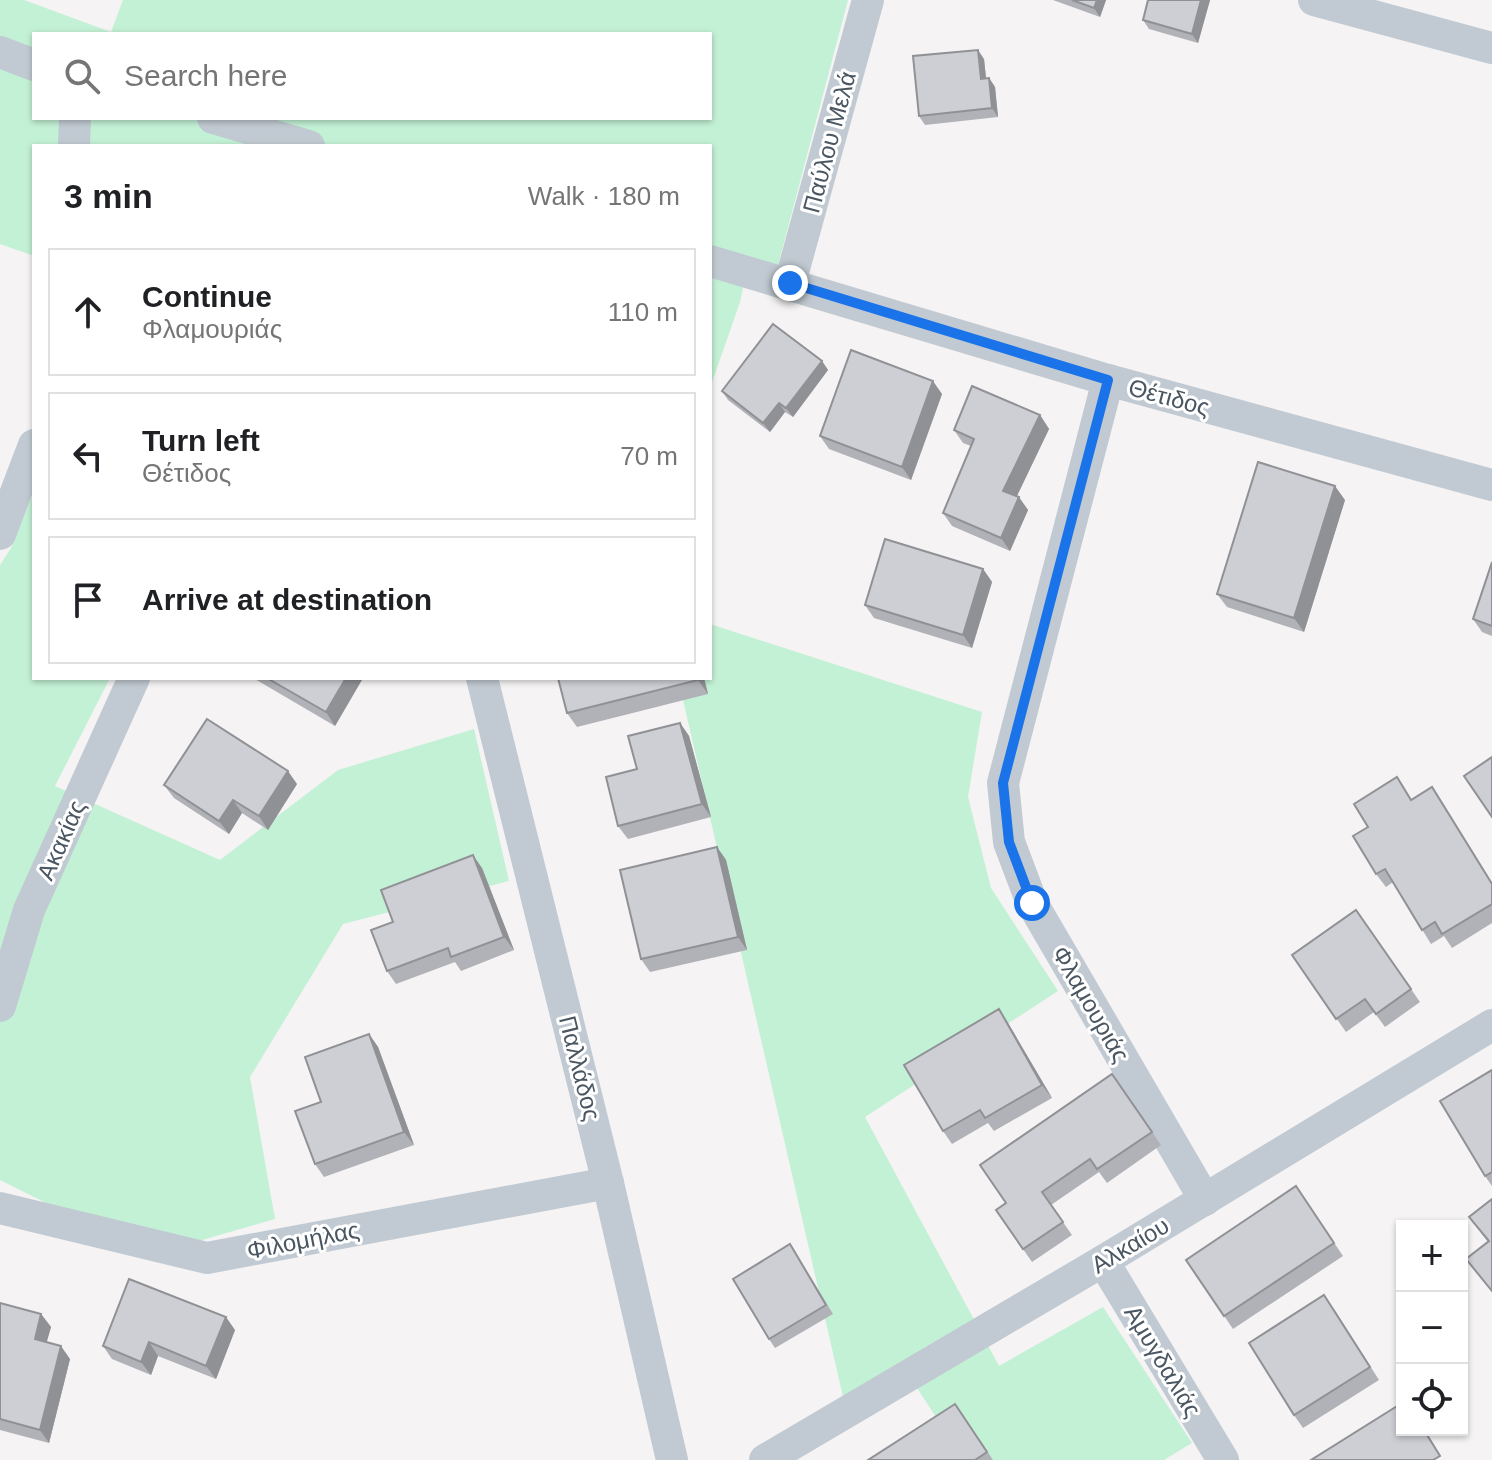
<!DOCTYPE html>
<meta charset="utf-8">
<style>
:root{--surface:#fff;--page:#f2f2f2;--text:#202124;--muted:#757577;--line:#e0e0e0}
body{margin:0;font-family:Arial,sans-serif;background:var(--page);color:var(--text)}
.controls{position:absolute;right:24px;bottom:24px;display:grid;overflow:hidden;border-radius:0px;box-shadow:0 2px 6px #0004}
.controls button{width:72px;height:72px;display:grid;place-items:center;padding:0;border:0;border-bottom:2px solid var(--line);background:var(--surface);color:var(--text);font:40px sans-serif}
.stop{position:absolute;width:24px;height:24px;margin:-18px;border:6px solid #1a73e8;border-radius:50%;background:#fff}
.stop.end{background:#1a73e8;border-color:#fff;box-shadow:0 2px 8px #0008}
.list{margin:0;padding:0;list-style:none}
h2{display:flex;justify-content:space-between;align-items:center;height:104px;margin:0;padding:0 32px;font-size:34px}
h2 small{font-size:26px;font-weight:400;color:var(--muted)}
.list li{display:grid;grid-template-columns:52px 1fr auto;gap:24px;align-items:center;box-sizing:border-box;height:128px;margin:0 16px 16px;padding:0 16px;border:2px solid var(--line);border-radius:0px}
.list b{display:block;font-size:30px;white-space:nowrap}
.list p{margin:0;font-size:26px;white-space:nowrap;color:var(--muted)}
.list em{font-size:26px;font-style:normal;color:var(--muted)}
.icon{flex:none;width:44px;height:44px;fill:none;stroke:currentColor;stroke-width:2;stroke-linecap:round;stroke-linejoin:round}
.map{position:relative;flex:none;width:1492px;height:1460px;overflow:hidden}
.search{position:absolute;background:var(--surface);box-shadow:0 2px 6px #0004;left:32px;top:32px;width:680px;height:88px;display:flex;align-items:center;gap:20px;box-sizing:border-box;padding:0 28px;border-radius:0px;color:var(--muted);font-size:30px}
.panel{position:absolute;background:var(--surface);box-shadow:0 2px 6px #0004;left:32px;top:144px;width:680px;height:536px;border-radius:0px}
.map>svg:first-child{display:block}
</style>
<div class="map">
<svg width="1492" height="1460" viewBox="0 0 1492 1460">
<rect width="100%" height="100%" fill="#f5f3f3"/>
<g fill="#c3f1d5" fill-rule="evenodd">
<path d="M 0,0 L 24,0 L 111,32 L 123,0 L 848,0 L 777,269 L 748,264 L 740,302 L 710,388 L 710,146 L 34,146 L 34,256 L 0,244 ZM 34,34 L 710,34 L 710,118 L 34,118 Z"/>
<path d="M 34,491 L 34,678 L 110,678 L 55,786 L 220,860 L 338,770 L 474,729 L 509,881 L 343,924 L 250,1077 L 275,1219 L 150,1255 L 0,1180 L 0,565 L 11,548 Z"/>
<path d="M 710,624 L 982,712 L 968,797 L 991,888 L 1058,991 L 865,1117 L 999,1366 L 1103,1307 L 1192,1443 L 1164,1460 L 964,1460 L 906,1371 L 844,1401 L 678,678 L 710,678 Z"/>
</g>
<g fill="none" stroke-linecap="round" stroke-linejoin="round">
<g stroke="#c1cad2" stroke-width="32">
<path d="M 1314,0 L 1492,48"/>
<path d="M 0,52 L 34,65"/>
<path d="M 213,118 L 309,146"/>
<path d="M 74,146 L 75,118"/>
<path d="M 710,261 L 1108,380 L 1492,485"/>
<path d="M 790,283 L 868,0"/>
<path d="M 1108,380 L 1003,783 L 1009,842 L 1032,903 L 1205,1200"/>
<path d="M 0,534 L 34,445"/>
<path d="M 482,678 L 608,1183 L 672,1460"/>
<path d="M 0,1006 L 29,910 L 134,678"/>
<path d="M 0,1208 L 207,1258 L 608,1183"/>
<path d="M 1103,1261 L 1223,1460"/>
<path d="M 765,1460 L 1103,1261 L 1492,1025"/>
</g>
</g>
<g fill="#b0b2b7">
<path d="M 1053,0 L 1106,0 L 1100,17 Z"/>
<path d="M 1148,0 L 1210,0 L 1198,43 L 1149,29 L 1143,20 Z"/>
<path d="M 984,59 L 986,78 L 989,78 L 995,87 L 998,117 L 925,125 L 919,116 Z"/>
<path d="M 822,361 L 828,370 L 793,417 L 785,412 L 770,432 L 728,400 L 722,391 Z"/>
<path d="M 942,394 L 911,480 L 829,449 L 820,436 Z"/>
<path d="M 1040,415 L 1049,429 L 1017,496 L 1028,510 L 1010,551 L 952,526 L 943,513 L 971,446 L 963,443 L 954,430 Z"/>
<path d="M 1345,500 L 1304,632 L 1227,607 L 1217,594 Z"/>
<path d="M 1492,562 L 1492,636 L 1482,632 L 1473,619 Z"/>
<path d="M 983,569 L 992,582 L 972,648 L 874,618 L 865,605 Z"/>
<path d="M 253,678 L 363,678 L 335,726 Z"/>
<path d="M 558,678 L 704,678 L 708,694 L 577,727 L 567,713 Z"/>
<path d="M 680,723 L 689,736 L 711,817 L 628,839 L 618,826 L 637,769 Z"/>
<path d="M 297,784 L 268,830 L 242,813 L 229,834 L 174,798 L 164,785 Z"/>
<path d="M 1432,787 L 1492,883 L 1492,923 L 1452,948 L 1444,936 L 1431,944 L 1393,882 L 1386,887 L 1376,874 L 1412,800 Z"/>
<path d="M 717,847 L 726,860 L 747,950 L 650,972 L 641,959 Z"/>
<path d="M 482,868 L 514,950 L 461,971 L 455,962 L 396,984 L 387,971 L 393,922 Z"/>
<path d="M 1356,910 L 1420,1002 L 1385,1027 L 1374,1012 L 1346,1032 L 1292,955 Z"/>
<path d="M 999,1009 L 1008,1023 L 1052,1098 L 994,1131 L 988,1123 L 952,1144 L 943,1131 Z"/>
<path d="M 369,1034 L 378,1047 L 414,1145 L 324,1177 L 315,1164 L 321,1102 Z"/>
<path d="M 1492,1070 L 1492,1186 L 1485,1176 Z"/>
<path d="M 1112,1074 L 1161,1145 L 1107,1183 L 1099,1172 L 1051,1205 L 1072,1235 L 1032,1262 L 996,1210 L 1006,1203 Z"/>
<path d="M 1296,1186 L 1343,1256 L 1233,1329 L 1186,1260 Z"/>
<path d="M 1492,1199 L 1492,1292 L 1466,1259 L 1488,1242 L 1469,1217 Z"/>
<path d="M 796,1253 L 833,1314 L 775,1348 L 769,1339 Z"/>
<path d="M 0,1303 L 41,1314 L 51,1327 L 46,1342 L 70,1359 L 49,1443 L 0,1430 Z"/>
<path d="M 1334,1309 L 1379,1380 L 1303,1428 L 1294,1415 Z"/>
<path d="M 235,1330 L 216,1379 L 158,1356 L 151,1375 L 112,1359 L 103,1346 Z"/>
<path d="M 955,1404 L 993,1460 L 868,1460 Z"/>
</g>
<g fill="#909195">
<path d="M 1097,0 L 1106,0 L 1100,17 L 1094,8 Z"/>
<path d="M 1201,0 L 1210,0 L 1198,43 L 1192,34 Z"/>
<path d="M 978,50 L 984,59 L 987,88 L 981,79 Z"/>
<path d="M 989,78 L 995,87 L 998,117 L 992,108 Z"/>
<path d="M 822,361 L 828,370 L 793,417 L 786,408 Z"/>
<path d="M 933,381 L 942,394 L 911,480 L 902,467 Z"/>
<path d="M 779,403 L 785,412 L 770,432 L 763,423 Z"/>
<path d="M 1040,415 L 1049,429 L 1013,504 L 1003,491 Z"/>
<path d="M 1335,486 L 1345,500 L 1304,632 L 1294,618 Z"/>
<path d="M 1019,497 L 1028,510 L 1010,551 L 1001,538 Z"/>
<path d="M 983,569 L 992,582 L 972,648 L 963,635 Z"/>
<path d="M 346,678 L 363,678 L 335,726 L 326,712 Z"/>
<path d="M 698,678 L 704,678 L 708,694 L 698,680 Z"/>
<path d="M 680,723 L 689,736 L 711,817 L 702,804 Z"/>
<path d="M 288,771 L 297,784 L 268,830 L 259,816 Z"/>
<path d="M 233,800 L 242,813 L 229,834 L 219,821 Z"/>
<path d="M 717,847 L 726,860 L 747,950 L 738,937 Z"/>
<path d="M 473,855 L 482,868 L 514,950 L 504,937 Z"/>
<path d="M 999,1009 L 1008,1023 L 1052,1098 L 1042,1085 Z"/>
<path d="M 369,1034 L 378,1047 L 414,1145 L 404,1132 Z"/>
<path d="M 41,1314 L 51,1327 L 44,1352 L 35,1339 Z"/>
<path d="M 226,1317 L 235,1330 L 216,1379 L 206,1366 Z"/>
<path d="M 149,1342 L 158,1356 L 151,1375 L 141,1362 Z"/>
<path d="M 61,1346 L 70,1359 L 49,1443 L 40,1430 Z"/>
</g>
<g fill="#cdcfd5" stroke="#909195" stroke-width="2">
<path d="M 1072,0 L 1097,0 L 1094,8 Z"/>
<path d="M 1148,0 L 1201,0 L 1192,34 L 1143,20 Z"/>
<path d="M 978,50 L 981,79 L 989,78 L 992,108 L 919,116 L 913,56 Z"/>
<path d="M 773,324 L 822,361 L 786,408 L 779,403 L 763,423 L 722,391 Z"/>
<path d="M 851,350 L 933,381 L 902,467 L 820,436 Z"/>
<path d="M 972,386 L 1040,415 L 1003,491 L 1019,497 L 1001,538 L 943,513 L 974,439 L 954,430 Z"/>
<path d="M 1258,462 L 1335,486 L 1294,618 L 1217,594 Z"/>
<path d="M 885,539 L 983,569 L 963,635 L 865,605 Z"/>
<path d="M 1492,562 L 1492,626 L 1473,619 Z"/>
<path d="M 267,678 L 346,678 L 326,712 Z"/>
<path d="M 558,678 L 698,678 L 698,680 L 567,713 Z"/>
<path d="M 207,719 L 288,771 L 259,816 L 233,800 L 219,821 L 164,785 Z"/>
<path d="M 680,723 L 702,804 L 618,826 L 606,777 L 637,769 L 628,736 Z"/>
<path d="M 1492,757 L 1492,817 L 1464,776 Z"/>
<path d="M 1397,777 L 1411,800 L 1432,787 L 1492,884 L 1492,904 L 1442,934 L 1435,922 L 1422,930 L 1385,869 L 1376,874 L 1353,836 L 1368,827 L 1354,804 Z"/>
<path d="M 717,847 L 738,937 L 641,959 L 620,870 Z"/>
<path d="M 473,855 L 504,937 L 451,957 L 448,948 L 387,971 L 371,930 L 393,922 L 381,890 Z"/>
<path d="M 1356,910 L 1411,989 L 1376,1014 L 1365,999 L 1336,1019 L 1292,955 Z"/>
<path d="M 999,1009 L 1042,1085 L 985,1118 L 980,1110 L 943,1131 L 904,1065 Z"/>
<path d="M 369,1034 L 404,1132 L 315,1164 L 295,1111 L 321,1102 L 305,1057 Z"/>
<path d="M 1492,1070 L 1492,1172 L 1485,1176 L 1440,1101 Z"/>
<path d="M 1112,1074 L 1152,1132 L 1097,1169 L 1090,1159 L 1042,1192 L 1063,1222 L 1023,1249 L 996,1210 L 1006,1203 L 980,1165 Z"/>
<path d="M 1296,1186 L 1334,1243 L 1224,1316 L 1186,1260 Z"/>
<path d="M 1492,1199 L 1492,1291 L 1466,1259 L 1489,1241 L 1469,1217 Z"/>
<path d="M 790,1244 L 826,1305 L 769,1339 L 733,1279 Z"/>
<path d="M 129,1279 L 226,1317 L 206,1366 L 149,1342 L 141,1362 L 103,1346 Z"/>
<path d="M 1324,1295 L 1370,1367 L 1294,1415 L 1249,1343 Z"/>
<path d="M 0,1303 L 41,1314 L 35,1339 L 61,1346 L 40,1430 L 0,1419 Z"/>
<path d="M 1402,1403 L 1402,1430 L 1424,1430 L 1440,1456 L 1433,1460 L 1311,1460 Z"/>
<path d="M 955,1404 L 987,1452 L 975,1460 L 868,1460 Z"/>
</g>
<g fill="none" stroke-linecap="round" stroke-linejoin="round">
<path stroke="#1a73e8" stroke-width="10" d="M 790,283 L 1108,380 L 1003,783 L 1009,842 L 1032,903"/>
</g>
<g text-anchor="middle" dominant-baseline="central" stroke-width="6" stroke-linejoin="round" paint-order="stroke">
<g font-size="24" fill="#4a5661" stroke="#fff">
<text transform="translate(829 142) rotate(-75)">Παύλου Μελά</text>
<text transform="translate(1169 397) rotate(15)">Θέτιδος</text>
<text transform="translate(61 840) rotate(-66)">Ακακίας</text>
<text transform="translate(1091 1004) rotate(60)">Φλαμουριάς</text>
<text transform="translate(580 1068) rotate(76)">Παλλάδος</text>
<text transform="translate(303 1240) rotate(-11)">Φιλομήλας</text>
<text transform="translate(1130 1245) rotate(-31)">Αλκαίου</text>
<text transform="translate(1163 1361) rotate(59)">Αμυγδαλιάς</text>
</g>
</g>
</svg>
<div class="controls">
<button>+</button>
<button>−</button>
<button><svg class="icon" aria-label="locate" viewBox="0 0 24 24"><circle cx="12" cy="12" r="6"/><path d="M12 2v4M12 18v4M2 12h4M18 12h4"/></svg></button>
</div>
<div class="stop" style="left:1032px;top:903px"></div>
<div class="stop end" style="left:790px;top:283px"></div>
<div class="search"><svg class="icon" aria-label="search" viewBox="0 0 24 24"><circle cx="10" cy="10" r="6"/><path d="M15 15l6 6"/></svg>Search here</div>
<section class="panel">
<h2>3 min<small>Walk · 180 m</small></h2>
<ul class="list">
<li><svg class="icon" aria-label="ahead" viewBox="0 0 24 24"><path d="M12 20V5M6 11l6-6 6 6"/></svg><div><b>Continue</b><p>Φλαμουριάς</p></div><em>110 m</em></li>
<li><svg class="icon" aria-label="left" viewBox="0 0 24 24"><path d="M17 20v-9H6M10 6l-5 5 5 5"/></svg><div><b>Turn left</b><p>Θέτιδος</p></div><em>70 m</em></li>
<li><svg class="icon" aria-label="arrive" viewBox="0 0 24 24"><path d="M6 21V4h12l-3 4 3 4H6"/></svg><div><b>Arrive at destination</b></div></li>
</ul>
</section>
</div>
